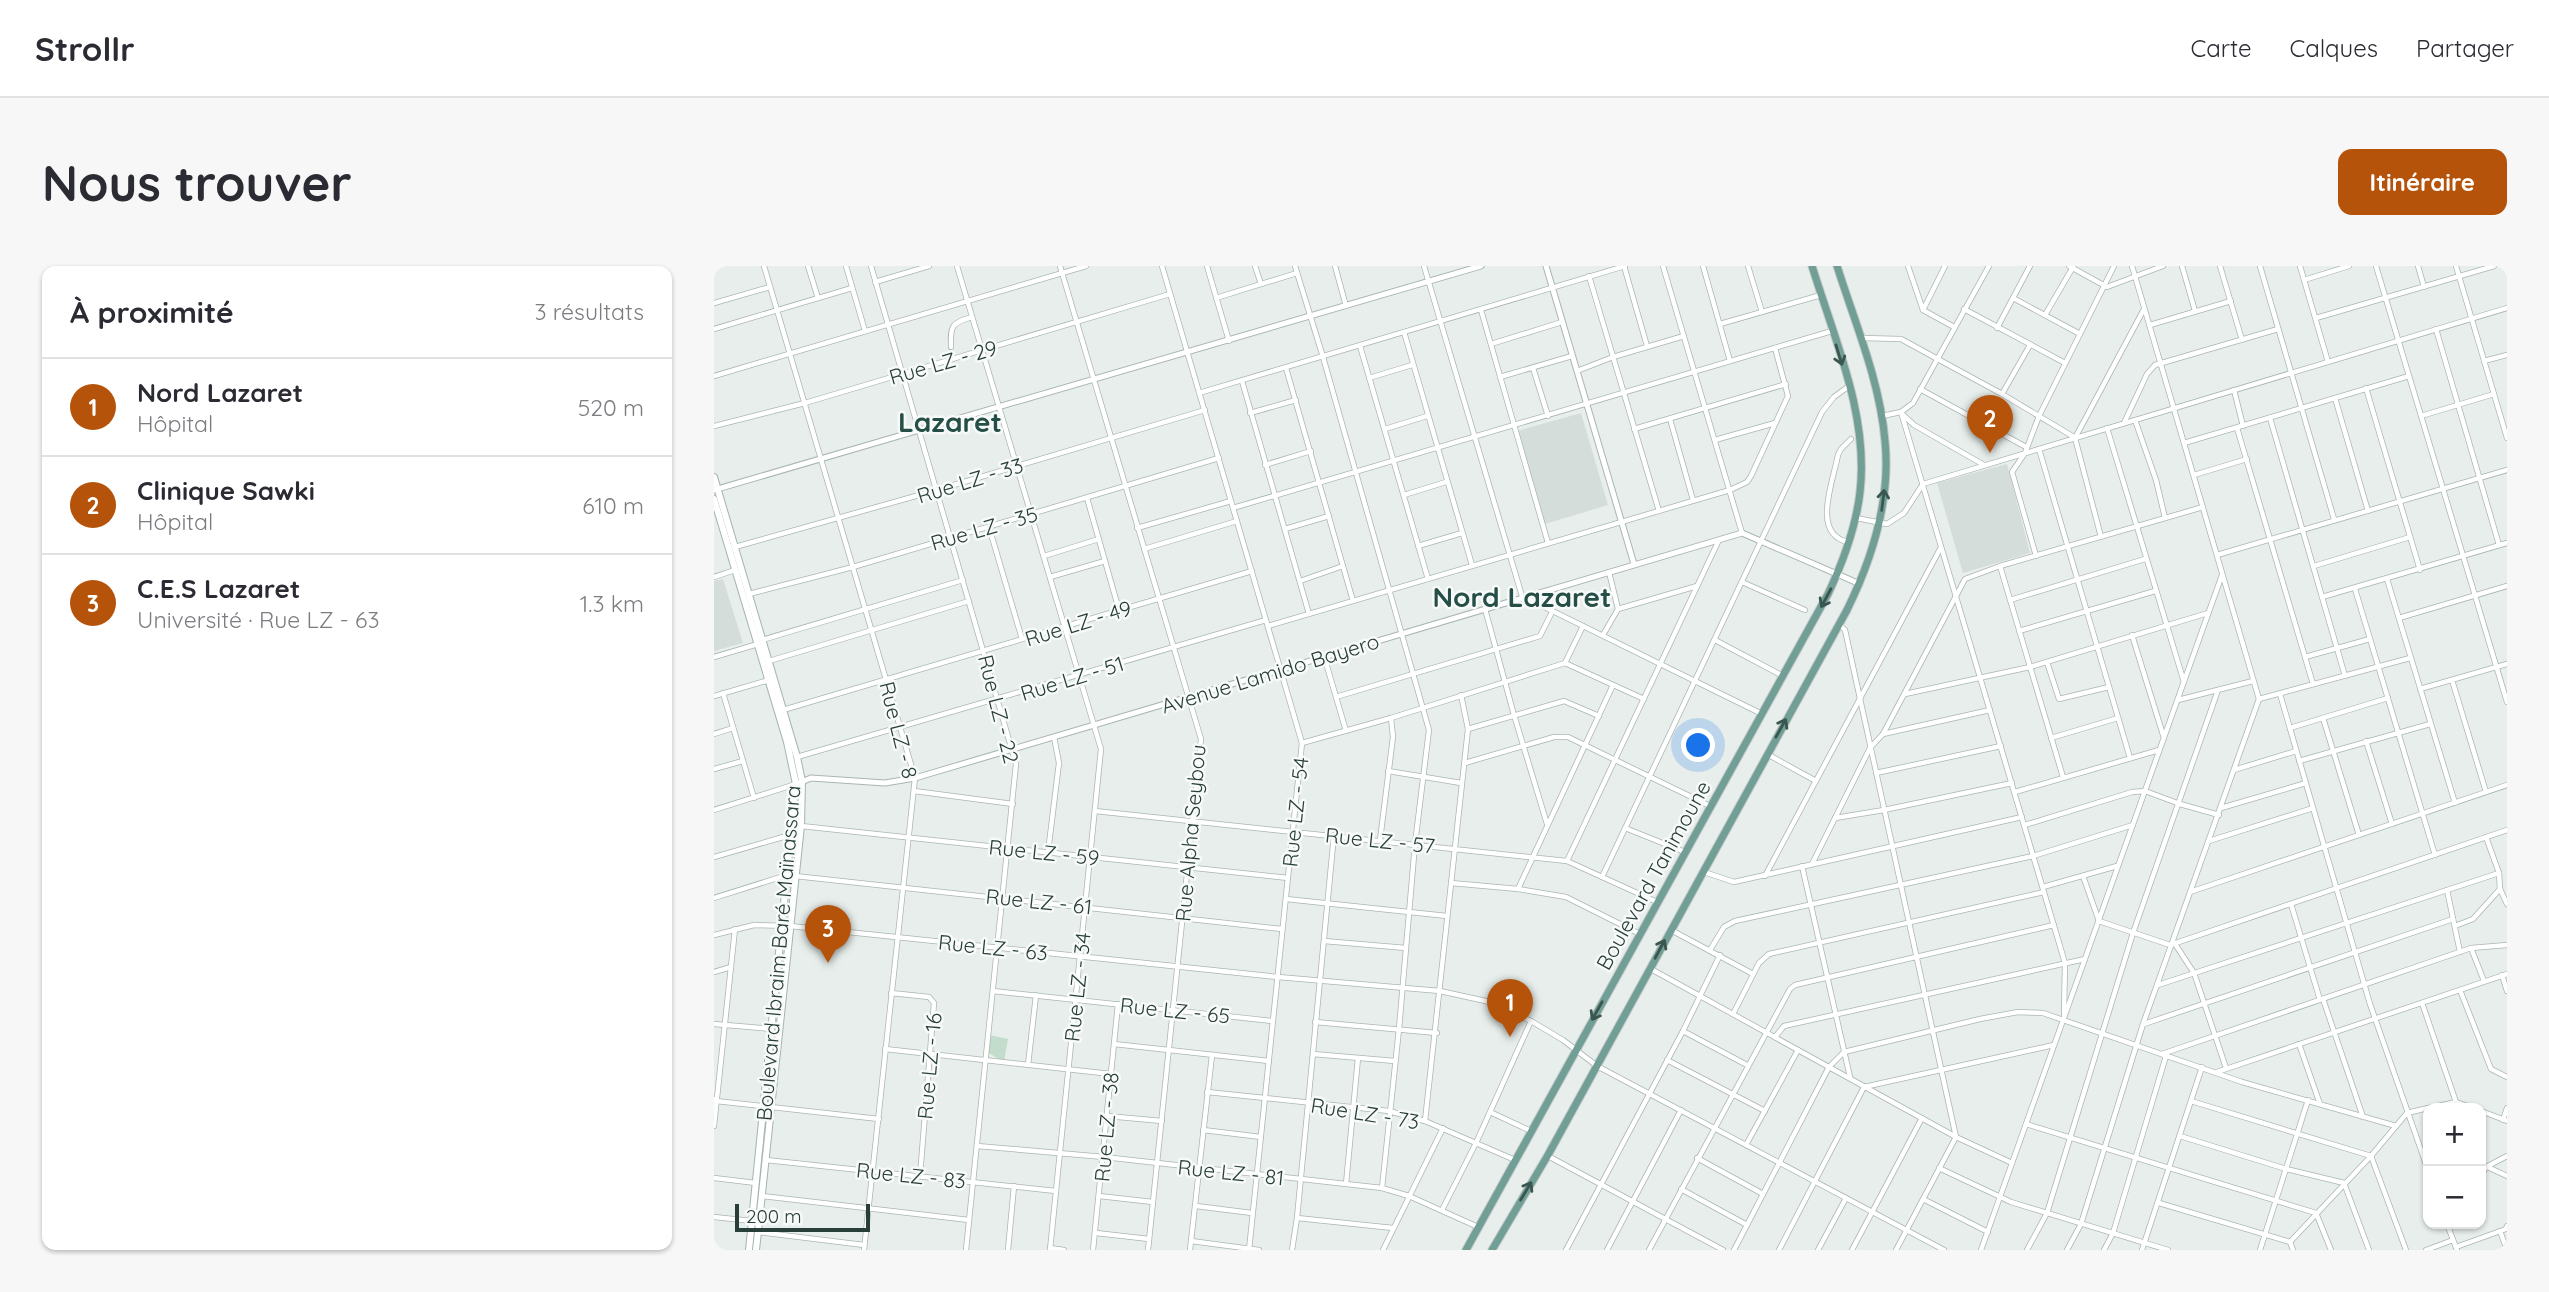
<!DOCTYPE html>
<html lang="fr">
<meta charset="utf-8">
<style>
:root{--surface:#fff;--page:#f7f7f7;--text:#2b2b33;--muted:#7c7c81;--line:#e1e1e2;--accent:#b45309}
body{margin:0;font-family:Quicksand,sans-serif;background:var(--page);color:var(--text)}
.controls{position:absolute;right:21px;bottom:21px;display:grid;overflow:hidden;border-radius:14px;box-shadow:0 2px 5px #0004}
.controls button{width:63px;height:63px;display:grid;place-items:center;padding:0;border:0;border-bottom:2px solid var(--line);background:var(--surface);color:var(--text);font:35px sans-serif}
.scale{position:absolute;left:21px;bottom:18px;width:135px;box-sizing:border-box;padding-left:7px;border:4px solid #273e39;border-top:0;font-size:19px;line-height:24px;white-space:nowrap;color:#273e39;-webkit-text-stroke:5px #f7faf9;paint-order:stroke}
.you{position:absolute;left:985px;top:480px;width:24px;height:24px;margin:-18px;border:5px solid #fff;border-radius:50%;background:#1a73e8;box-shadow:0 0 0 10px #1a73e833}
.badge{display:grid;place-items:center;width:46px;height:46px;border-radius:50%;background:var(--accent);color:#fff;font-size:23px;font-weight:700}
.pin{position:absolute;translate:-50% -58px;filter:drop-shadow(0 2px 4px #0008)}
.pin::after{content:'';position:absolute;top:37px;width:24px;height:21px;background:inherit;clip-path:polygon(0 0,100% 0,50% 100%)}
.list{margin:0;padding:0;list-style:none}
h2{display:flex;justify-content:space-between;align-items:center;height:91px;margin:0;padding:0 28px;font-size:30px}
h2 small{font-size:23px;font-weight:400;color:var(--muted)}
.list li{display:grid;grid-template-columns:46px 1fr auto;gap:21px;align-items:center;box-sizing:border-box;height:98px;padding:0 28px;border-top:2px solid var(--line)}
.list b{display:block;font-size:26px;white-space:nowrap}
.list p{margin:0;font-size:23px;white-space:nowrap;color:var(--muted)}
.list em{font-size:23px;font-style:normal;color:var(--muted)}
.map{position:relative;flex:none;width:1793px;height:984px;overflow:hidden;border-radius:14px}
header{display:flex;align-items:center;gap:42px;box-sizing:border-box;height:98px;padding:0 35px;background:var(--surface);border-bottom:2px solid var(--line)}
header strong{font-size:33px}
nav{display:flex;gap:38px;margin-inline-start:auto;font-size:24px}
.intro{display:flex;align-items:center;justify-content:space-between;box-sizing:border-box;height:168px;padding:0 42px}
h1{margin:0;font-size:49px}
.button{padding:18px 32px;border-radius:14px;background:var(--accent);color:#fff;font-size:24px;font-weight:700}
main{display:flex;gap:42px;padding:0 42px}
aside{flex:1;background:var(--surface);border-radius:14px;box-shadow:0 2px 5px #0004}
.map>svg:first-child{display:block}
</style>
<header>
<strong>Strollr</strong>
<nav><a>Carte</a><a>Calques</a><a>Partager</a></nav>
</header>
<div class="intro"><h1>Nous trouver</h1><a class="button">Itinéraire</a></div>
<main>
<aside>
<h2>À proximité<small>3 résultats</small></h2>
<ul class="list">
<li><span class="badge">1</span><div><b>Nord Lazaret</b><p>Hôpital</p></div><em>520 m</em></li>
<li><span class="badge">2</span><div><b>Clinique Sawki</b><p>Hôpital</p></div><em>610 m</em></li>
<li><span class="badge">3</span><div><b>C.E.S Lazaret</b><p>Université · Rue LZ - 63</p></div><em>1.3 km</em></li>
</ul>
</aside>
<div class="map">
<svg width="1793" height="984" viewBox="0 0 1793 984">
<rect width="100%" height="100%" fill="#e7eeeb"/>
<g fill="#d5ddda">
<path d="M 867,147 L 894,239 L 831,258 L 803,165 Z"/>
<path d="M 1293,198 L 1316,287 L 1249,307 L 1223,217 Z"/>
<path d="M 9,313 L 29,377 L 0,385 L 0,315 Z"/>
</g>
<path fill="#c3dccb" d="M 275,769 L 294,773 L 290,796 L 273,786 Z"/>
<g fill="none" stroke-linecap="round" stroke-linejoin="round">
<defs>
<g id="minor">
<path d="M 50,0 L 201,512 L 150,984"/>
<path d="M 94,0 L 104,32"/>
<path d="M 132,0 L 151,65"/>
<path d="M 157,0 L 302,498 L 252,984"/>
<path d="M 243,0 L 387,483 L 336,984"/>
<path d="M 346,0 L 487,473 L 434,984"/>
<path d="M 448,0 L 588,477 L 535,984"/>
<path d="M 493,0 L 515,75"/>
<path d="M 541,0 L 547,18"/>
<path d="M 581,0 L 609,91 L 715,464 L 701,578 L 685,763 L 668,922"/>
<path d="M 621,0 L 632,40"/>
<path d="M 710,0 L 808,330 L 1048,448"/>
<path d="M 910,0 L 933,80"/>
<path d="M 949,0 L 1028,267"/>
<path d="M 989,0 L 1016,95"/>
<path d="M 1034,0 L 1048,46"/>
<path d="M 1194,0 L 1209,44 L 1240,61"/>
<path d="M 1355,0 L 1393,21 L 1449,0"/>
<path d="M 1468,0 L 1481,45"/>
<path d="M 1506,0 L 1528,74"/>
<path d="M 1546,0 L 1620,253"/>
<path d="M 1586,0 L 1614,96"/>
<path d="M 1662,0 L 1793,436"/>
<path d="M 1704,0 L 1710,21"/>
<path d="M 1742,0 L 1793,172"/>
<path d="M 875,10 L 945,245"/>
<path d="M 1590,14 L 1635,0"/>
<path d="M 161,16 L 215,0"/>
<path d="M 502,32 L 583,7"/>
<path d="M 1299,32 L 1366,68"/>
<path d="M 0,37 L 56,21"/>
<path d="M 1250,43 L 1351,97"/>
<path d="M 767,44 L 834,277"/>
<path d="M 1209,44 L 1231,0"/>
<path d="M 1331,49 L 1359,1"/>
<path d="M 1602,52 L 1780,0"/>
<path d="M 1006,58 L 1107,29"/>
<path d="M 1436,59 L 1517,35"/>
<path d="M 1283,62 L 1316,0"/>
<path d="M 0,63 L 138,22"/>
<path d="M 1722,63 L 1785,279"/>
<path d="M 690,66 L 758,299"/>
<path d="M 1147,72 L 1187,73 L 1288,128 L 1360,171"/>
<path d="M 777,78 L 848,56"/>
<path d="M 646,80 L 714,313"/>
<path d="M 237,81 C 236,59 238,57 258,51"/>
<path d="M 1770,95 L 1793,89"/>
<path d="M 572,102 L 639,335"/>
<path d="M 819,102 L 834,150"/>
<path d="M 863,105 L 899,91 L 970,70"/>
<path d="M 0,110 L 372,0"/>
<path d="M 786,111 L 858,90"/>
<path d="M 655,112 L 698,99"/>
<path d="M 528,115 L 595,348"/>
<path d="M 1652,122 L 1706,304"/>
<path d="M 1206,123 L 1312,181"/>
<path d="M 1520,124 L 1529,160"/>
<path d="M 485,127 L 911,0"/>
<path d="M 1288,128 L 1316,79"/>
<path d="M 1621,132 L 1654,245"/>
<path d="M 1187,146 L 1351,697 L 1350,748"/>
<path d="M 536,147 L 582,134"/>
<path d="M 1187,147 L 1200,159 L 1270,199"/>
<path d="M 1168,150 L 1187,146 L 1199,137 L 1275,0"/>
<path d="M 1707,150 L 1780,128"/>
<path d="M 1556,152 L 1631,410"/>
<path d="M 956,153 L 979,234"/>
<path d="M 1421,154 L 1442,214 L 1451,252"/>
<path d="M 1410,157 L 1433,108 L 1441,99 L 1564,63"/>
<path d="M 0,160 L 91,137 L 456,28"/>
<path d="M 1393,162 L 1470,416"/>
<path d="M 1523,162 L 1599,418"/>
<path d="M 671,163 L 713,150"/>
<path d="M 920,163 L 1072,118"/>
<path d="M 1001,174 L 1061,157"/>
<path d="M 1470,177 L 1695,110"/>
<path d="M 1325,183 L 1416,492"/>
<path d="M 551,199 L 597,185"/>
<path d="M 1480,209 L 1533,193"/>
<path d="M 690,229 L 732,216"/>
<path d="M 373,232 L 405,344"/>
<path d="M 519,242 L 1118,65"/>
<path d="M 1142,252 L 1173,258 L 1190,247 L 1209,218 L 1793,42"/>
<path d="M 275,261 L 308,373"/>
<path d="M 423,262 L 517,235"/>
<path d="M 571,263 L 615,250"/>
<path d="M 1387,271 L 1361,172 L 1430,43"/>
<path d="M 1134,276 C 1097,268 1119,216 1124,189 L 1127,183 L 1137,173"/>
<path d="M 704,280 L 748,267"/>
<path d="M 21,281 L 223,224 L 491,144"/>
<path d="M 430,283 L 523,255"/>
<path d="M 1503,289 L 1793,204"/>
<path d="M 330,290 L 385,273"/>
<path d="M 1322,290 L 1298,206 L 1311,187 L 1325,150 L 1400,0"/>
<path d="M 1286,300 L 1349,511"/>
<path d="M 1600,300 L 1696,271"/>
<path d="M 895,306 L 904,343"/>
<path d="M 0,311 L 21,304"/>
<path d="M 336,311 L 391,295"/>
<path d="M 1673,313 L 1741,537"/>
<path d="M 586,315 L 629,300"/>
<path d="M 1028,316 L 1091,344"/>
<path d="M 1641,323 L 1721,589"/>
<path d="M 35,328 L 139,301 L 505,192"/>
<path d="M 1608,331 L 1793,277"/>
<path d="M 1296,334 L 1431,293"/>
<path d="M 771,343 L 800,449 L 833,558"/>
<path d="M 1685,352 L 1793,320"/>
<path d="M 1125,358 L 1131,364 L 1242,871 L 1182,984"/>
<path d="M 554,360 L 1016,224 L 1033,216 L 1037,210 L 1074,130 L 1061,82"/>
<path d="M 1305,365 L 1441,325"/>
<path d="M 889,369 L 904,343 L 983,320"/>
<path d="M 1418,369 L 1450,472"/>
<path d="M 48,374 L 249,314"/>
<path d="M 1001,374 L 1069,410"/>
<path d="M 610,390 L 632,465"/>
<path d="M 0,391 L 44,378"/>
<path d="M 1591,391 L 1656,373"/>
<path d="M 55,395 L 255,335"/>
<path d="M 1333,396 L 1345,433 L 1395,421"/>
<path d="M 851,397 L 869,360"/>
<path d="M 1738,414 L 1772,526"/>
<path d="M 1706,423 L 1793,398"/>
<path d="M 9,427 L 40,532"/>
<path d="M 1191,428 L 1316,401 L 1494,347"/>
<path d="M 1566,428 L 1656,738 L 1714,904"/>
<path d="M 0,430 L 55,414"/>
<path d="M 622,431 L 826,370 L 838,346"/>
<path d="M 1545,433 L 1696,392"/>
<path d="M 1464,434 L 1539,415"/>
<path d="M 69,444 L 538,305"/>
<path d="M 1609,452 L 1645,569"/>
<path d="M 1576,462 L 1674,432"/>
<path d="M 754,463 L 850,435 L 885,450"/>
<path d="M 0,468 L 19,462"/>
<path d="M 1169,468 L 1276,444"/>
<path d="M 1337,472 L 1404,452"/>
<path d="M 1652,475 L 1678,558"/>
<path d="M 588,477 L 677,452 L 851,397 L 930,433"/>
<path d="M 1053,488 L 1102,515"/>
<path d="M 83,491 L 552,354"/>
<path d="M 1585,495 L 1716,458"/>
<path d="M 751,497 L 840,471 L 854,471 L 996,540"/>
<path d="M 0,503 L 29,495"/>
<path d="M 1520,504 L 1582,485"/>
<path d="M 674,505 L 747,517"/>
<path d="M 1162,507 L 1287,480"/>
<path d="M 200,525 L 299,538"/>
<path d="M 1301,526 L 1445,484"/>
<path d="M 1507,542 L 1592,517"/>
<path d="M 0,544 L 82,518"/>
<path d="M 381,545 L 853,595 L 943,636"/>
<path d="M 1121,552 L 1170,544 L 1298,517"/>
<path d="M 1311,559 L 1418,526 L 1431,525 L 1466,538 L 1505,549"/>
<path d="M 87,560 L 574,612"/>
<path d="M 911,562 L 971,586"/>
<path d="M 1772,571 L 1785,607 L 1786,623 L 1793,638"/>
<path d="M 666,574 L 679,471 L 677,452"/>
<path d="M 1495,575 L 1599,542"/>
<path d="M 334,586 L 345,497 L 340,471"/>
<path d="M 0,591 L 76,569"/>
<path d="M 853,595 L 1004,276"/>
<path d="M 1098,598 L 1156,482 L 1169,468 L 1251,313 L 1286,300 L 1489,241"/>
<path d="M 1088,600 L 1136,811"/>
<path d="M 990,606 L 1020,616 L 1308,551"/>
<path d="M 81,610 L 568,663"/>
<path d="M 1051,610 L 1226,283"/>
<path d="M 1369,610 L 1385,655 L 1456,679 L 1793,564"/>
<path d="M 888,611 L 1108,146 L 1120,131 L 1135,120"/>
<path d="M 737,617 L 804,623 L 852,631 L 926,668"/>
<path d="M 1329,621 L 1403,600"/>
<path d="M 804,623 L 899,419"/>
<path d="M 1733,624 L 1746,686"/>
<path d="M 1476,626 L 1793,519"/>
<path d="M 0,632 L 73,609"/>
<path d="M 572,633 L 733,650"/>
<path d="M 1577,638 L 1606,734"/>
<path d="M 1741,660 L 1759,653 L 1786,623"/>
<path d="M 957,664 L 1039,708"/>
<path d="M 0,669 L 40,659 L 76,660 L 564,711 L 726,725 L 776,736 L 817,755 L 849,774 L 883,800 L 1230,984"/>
<path d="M 610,675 L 692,682"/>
<path d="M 1461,678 L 1480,707 L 1512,802"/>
<path d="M 1757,682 L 1770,715"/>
<path d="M 996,684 L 1010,661 L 1021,655 L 1319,590 L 1419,559"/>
<path d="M 937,703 L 1242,871 L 1298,897"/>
<path d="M 0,706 L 17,701"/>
<path d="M 1788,709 L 1793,725"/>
<path d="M 1444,719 L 1785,607"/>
<path d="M 1746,724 L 1777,803 L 1793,811"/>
<path d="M 279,725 L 559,755"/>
<path d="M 177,727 L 215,731 L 220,737 L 206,910"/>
<path d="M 1609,733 L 1649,851"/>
<path d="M 1708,737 L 1742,836"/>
<path d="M 1019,748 L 1045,697 L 1055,688 L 1330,626"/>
<path d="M 601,756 L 723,767"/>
<path d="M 0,758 L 58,763"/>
<path d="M 1430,758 L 1739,653"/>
<path d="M 969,765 L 1033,799"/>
<path d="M 1061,771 L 1070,760 L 1371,693"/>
<path d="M 400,778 L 555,795"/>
<path d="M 1585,778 L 1606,838"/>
<path d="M 171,783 L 397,808"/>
<path d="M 599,788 L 681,795"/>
<path d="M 1448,788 L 1757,682 L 1793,679"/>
<path d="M 953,794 L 1051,845"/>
<path d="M 314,799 L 322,729"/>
<path d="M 1503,806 L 1793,708"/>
<path d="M 493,826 L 675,845 L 711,855 L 801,894"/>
<path d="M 1,833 L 2,835 L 165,853"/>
<path d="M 1477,835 L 1657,890 L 1692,984"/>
<path d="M 1715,842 L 1742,836 L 1759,842"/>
<path d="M 1767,845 L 1793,855"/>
<path d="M 776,846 L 817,865"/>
<path d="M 393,850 L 448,855"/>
<path d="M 1789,854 L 1793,842"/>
<path d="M 711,855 L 754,463 L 747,429"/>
<path d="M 1312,858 L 1602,947 L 1617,984"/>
<path d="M 0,860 L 21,663"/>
<path d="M 489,864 L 547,871"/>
<path d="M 1466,870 L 1572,903 L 1630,917 L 1655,984"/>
<path d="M 1032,879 L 1084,784"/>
<path d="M 263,880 L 390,891 L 668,922 L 695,930 L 764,961"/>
<path d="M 834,890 L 1009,984"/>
<path d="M 983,892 L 1049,928"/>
<path d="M 52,894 L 342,925"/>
<path d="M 1767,898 L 1793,910"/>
<path d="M 1225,902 L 1297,936 L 1454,984"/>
<path d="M 1767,910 L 1772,901 L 1793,890"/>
<path d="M 0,912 L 42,917"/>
<path d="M 632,918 L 644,792"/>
<path d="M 967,923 L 1033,959"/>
<path d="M 48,930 L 255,954"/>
<path d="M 385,930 L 439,936"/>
<path d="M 1209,933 L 1274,966"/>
<path d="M 1445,937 L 1576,976"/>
<path d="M 482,940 L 538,947"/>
<path d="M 728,944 L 762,877 L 817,755"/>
<path d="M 0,951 L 38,955"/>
<path d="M 583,952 L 679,962"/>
<path d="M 1733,958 L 1743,984"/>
<path d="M 1786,965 L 1793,984"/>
<path d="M 44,966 L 150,979"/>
<path d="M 382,967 L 435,973"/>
<path d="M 477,975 L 545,984"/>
<path d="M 1576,976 L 1657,890 L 1693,847 L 1714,842"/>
<path d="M 1576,976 L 1579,984"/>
<path d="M 1742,981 L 1792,963 L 1793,960"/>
<path d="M 336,982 L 350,984"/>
<path d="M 294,984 L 300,920"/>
<path d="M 379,984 L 404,738"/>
<path d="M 476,984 L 498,789"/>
<path d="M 578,984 L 583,952 L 620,569"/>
<path d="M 669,984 L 729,862"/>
<path d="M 852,984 L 969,765 L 1006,689"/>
<path d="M 893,984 L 967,844"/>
<path d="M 935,984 L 1076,723 L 1081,719 L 1340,659"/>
<path d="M 1020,984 L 1115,801 L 1130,786 L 1266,753 L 1304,746 L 1329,747 L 1528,816 L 1682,860"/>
<path d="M 1065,984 L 1150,821 L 1340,779"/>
<path d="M 1104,984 L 1132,932"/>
<path d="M 1138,984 L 1208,852"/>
<path d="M 1267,984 L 1508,309"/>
<path d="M 1313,984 L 1333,947 L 1419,667 L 1504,424"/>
<path d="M 1353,984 L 1367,958 L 1429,758 L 1545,433 L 1418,0"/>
<path d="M 1390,984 L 1399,967 L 1452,790"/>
<path d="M 1428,984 L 1488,801"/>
<path d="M 1546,984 L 1594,834"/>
<path d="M 1712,984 L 1739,974"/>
</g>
<g id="tertiary">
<path d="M 832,0 L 920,298"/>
<path d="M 0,224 L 767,0"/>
<path d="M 85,517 L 97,512 L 171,517 L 201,512 L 1028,267 L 1146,318"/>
</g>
<g id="secondary">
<path d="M 0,211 L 83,491 L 88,515 L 87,560 L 42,984"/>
<path d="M 0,233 L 73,476 L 82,518 L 35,984"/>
</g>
<g id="primary">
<path d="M 752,984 L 1114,328 C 1129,296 1142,261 1146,226 C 1155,149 1120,72 1098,0"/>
<path d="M 778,984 L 834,889 L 1133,344 C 1159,291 1177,234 1171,175 C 1166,115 1141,57 1123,0"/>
</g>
</defs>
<use href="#minor" stroke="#aab6b2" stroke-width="6"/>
<use href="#tertiary" stroke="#aab6b2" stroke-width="7"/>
<use href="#secondary" stroke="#a3b5b0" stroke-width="8"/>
<use href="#primary" stroke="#c3c9c8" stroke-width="9"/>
<use href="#minor" stroke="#fff" stroke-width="4.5"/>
<use href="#tertiary" stroke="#fff" stroke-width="5"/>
<use href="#secondary" stroke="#fff" stroke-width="6"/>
<use href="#primary" stroke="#719e95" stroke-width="7"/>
</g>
<defs><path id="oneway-shaft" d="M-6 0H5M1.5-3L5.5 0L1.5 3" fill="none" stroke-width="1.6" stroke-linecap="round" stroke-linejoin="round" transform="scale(1.75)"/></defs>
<g stroke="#3a5650">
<use href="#oneway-shaft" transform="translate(1125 89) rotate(73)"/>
<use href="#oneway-shaft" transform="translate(1169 234) rotate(-83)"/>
<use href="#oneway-shaft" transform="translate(1112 332) rotate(118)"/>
<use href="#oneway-shaft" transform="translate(1067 462) rotate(-61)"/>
<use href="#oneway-shaft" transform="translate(946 683) rotate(-62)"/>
<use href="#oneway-shaft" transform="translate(883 745) rotate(119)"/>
<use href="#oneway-shaft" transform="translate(812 925) rotate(-59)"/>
</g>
<g text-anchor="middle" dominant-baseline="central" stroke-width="5" stroke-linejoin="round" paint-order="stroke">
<g font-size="21" fill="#273e39" stroke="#f7faf9">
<text transform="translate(229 96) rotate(-16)">Rue LZ - 29</text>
<text transform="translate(256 214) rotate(-17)">Rue LZ - 33</text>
<text transform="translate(270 262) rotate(-16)">Rue LZ - 35</text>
<text transform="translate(364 357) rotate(-17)">Rue LZ - 49</text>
<text transform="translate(556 407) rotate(-17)">Avenue Lamido Bayero</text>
<text transform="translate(358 412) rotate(-17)">Rue LZ - 51</text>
<text transform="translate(285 443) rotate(76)">Rue LZ - 22</text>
<text transform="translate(185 464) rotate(76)">Rue LZ - 8</text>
<text transform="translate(581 546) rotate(-84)">Rue LZ - 54</text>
<text transform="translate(476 567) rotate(-85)">Rue Alpha Seybou</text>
<text transform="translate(666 574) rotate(6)">Rue LZ - 57</text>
<text transform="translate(330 586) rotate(6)">Rue LZ - 59</text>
<text transform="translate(939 609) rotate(-61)">Boulevard Tanimoune</text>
<text transform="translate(325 635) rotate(6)">Rue LZ - 61</text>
<text transform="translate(279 681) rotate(6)">Rue LZ - 63</text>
<text transform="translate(64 687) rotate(-85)">Boulevard Ibraim Baré Maïnassara</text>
<text transform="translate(363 721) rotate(-84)">Rue LZ - 34</text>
<text transform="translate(461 744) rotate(6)">Rue LZ - 65</text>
<text transform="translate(215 800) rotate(-85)">Rue LZ - 16</text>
<text transform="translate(651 847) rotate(9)">Rue LZ - 73</text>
<text transform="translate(392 861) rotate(-85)">Rue LZ - 38</text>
<text transform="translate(517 906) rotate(6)">Rue LZ - 81</text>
<text transform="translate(197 909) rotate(6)">Rue LZ - 83</text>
</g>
<g font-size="28" font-weight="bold" fill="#254e47" stroke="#f7faf9">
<text x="236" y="155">Lazaret</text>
<text x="808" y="330">Nord Lazaret</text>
</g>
</g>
</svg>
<div class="controls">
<button>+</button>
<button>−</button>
</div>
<div class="scale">200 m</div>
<div class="you"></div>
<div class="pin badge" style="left:796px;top:771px">1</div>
<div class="pin badge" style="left:1276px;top:187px">2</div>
<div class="pin badge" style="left:114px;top:697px">3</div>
</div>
</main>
